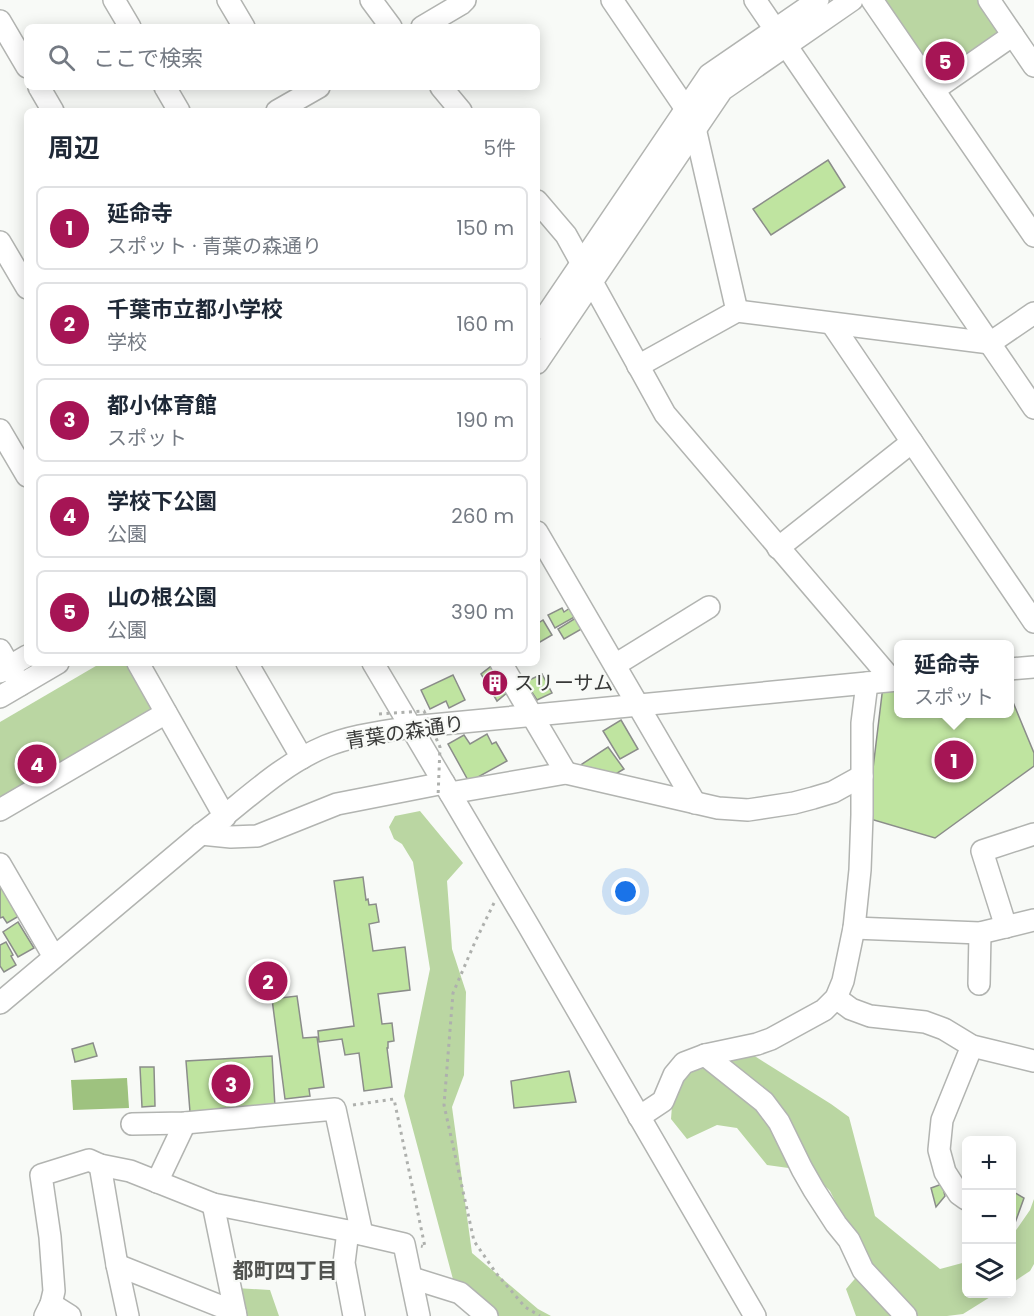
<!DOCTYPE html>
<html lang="ja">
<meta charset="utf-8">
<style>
:root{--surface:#fff;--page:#f2f2f3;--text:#1f2937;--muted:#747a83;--line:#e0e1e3;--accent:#a61555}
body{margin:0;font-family:Poppins,"Noto Sans JP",sans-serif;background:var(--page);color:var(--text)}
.controls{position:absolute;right:18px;bottom:18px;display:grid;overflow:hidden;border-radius:9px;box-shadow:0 3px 15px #0003}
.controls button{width:54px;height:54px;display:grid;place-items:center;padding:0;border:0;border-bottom:2px solid var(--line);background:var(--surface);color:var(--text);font:30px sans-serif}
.you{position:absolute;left:626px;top:892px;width:21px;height:21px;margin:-15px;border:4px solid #fff;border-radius:50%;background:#1a73e8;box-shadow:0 0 0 9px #1a73e833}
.badge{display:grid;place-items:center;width:39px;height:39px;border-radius:50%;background:var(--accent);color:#fff;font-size:20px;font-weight:700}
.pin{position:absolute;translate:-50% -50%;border:3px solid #fff;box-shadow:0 2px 6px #0006}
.popup{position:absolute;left:894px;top:640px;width:120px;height:78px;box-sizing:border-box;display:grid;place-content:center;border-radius:9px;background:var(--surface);filter:drop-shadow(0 2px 4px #0005);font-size:20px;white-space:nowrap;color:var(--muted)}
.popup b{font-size:22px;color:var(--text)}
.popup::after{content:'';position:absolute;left:50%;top:100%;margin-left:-12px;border:12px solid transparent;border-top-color:var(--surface)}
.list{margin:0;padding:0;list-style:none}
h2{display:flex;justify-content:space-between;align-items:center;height:78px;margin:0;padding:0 24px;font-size:26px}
h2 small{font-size:20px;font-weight:400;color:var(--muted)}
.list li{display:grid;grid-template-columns:39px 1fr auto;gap:18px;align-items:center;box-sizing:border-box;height:84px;margin:0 12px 12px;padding:0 12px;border:2px solid var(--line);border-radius:9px}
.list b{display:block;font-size:22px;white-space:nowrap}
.list p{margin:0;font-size:20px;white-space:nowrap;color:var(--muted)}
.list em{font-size:20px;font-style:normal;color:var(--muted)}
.icon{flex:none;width:33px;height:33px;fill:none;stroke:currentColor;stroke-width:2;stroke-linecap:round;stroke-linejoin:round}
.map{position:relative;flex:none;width:1034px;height:1316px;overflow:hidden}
.search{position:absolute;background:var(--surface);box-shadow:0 3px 15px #0003;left:24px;top:24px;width:516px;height:66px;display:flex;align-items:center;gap:15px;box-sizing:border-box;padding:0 21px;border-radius:9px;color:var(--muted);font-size:22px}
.panel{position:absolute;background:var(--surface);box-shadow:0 3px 15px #0003;left:24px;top:108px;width:516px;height:558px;border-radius:9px}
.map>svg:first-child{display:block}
</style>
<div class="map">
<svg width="1034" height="1316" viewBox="0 0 1034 1316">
<rect width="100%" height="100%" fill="#f8faf7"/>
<g fill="#bad6a2">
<path d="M 881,0 L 979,0 L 1003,34 L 939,83 Z"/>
<path d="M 101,663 L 126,663 L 152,708 L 148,722 L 0,807 L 0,722 Z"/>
<path d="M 420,811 L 463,863 L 447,881 L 452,949 L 466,992 L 464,1075 L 452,1107 L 472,1253 L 538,1309 L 551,1316 L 498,1316 L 454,1283 L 404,1096 L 430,969 L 413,862 L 402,844 L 394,839 L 389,827 L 395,816 Z"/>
<path d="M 753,1055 L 831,1104 L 849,1117 L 875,1216 L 940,1269 L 966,1262 L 966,1294 L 995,1294 L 963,1314 L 947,1316 L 856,1316 L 846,1289 L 867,1265 L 830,1191 L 810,1171 L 767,1165 L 737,1128 L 717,1125 L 687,1139 L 671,1119 L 673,1092 L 683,1074 Z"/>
<path d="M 1034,1199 L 1034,1264 L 1030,1271 L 1012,1283 L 1012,1236 L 1030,1210 Z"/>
<path d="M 236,1288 L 270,1290 L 279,1316 L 241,1316 Z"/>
</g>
<path fill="#9ec27f" d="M 127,1078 L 129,1108 L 73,1110 L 71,1080 Z"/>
<g fill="#bfe4a0" stroke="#8b8d8a" stroke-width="1.5">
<path d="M 828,160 L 845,187 L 771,235 L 753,209 Z"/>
<path d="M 573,606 L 578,615 L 555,628 L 548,615 L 562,608 L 564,612 Z"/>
<path d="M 579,616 L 585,627 L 564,639 L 558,629 Z"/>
<path d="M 543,620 L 552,635 L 540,642 L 537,638 L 537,624 Z"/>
<path d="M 494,664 L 508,692 L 497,701 L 481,674 Z"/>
<path d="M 542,674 L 552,693 L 537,700 L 525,682 Z"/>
<path d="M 453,675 L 465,700 L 449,708 L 446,701 L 430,709 L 421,690 Z"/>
<path d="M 883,686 L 898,686 L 898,714 L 1010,714 L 1010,695 L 1034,753 L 1034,766 L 935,838 L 867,818 Z"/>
<path d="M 621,720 L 638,749 L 620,759 L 603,731 Z"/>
<path d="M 487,734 L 492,744 L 496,742 L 507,761 L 469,782 L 448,744 L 464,735 L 470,744 Z"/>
<path d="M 608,747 L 624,769 L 614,775 L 576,768 Z"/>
<path d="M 363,877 L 366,900 L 368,899 L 369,905 L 376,904 L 379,922 L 369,924 L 373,951 L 405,947 L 410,990 L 378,994 L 382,1024 L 392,1023 L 394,1041 L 388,1042 L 388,1048 L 387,1048 L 392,1087 L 364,1091 L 359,1053 L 345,1055 L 342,1039 L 319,1042 L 318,1031 L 354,1026 L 334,881 Z"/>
<path d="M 0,885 L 19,916 L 7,923 L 3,917 L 0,918 Z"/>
<path d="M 18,922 L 34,948 L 18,957 L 3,932 Z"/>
<path d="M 6,942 L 13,955 L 11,956 L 16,965 L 4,972 L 0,966 L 0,945 Z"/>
<path d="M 297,996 L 303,1038 L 317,1037 L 324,1087 L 309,1089 L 310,1096 L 285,1099 L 272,999 Z"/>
<path d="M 93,1043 L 97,1056 L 75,1062 L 72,1049 Z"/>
<path d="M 272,1056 L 275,1107 L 190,1112 L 186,1061 Z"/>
<path d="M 140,1067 L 154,1067 L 155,1106 L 142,1107 Z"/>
<path d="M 569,1071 L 576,1102 L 514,1108 L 511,1081 Z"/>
<path d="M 942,1184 L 945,1196 L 936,1207 L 931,1188 Z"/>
<path d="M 1012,1191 L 1024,1198 L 1015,1223 L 1012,1220 Z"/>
</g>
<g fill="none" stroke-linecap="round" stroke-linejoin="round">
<defs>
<g id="minor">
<path d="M 114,0 L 130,27"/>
<path d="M 228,0 L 244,27"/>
<path d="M 371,0 L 391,27"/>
<path d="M 612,0 L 686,109"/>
<path d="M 755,0 L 1034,408"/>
<path d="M 872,0 L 1034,236"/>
<path d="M 989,0 L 1034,66"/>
<path d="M 0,21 L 27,67"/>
<path d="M 422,27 L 461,4 L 465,0"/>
<path d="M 39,87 L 53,111"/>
<path d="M 165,87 L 179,111"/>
<path d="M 441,87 L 461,111"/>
<path d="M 934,90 L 1013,35"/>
<path d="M 277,111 L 319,87"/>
<path d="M 695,128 L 737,311"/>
<path d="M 537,201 L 566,235 L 665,414 L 892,680"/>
<path d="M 0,242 L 27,288"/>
<path d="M 832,324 L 1034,622"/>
<path d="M 537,329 L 709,75 L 818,0"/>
<path d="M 537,363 L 722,90 L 852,0"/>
<path d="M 638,366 L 737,311 L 990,343 L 1034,313"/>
<path d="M 0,430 L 27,476"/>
<path d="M 537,532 L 695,803"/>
<path d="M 778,548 L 912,442"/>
<path d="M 0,650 L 20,685"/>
<path d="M 138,663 L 225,817"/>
<path d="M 247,663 L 302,758"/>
<path d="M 373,663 L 528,925 L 755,1316"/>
<path d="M 501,663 L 566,773"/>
<path d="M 615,665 L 709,607"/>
<path d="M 1010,669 L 1034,667"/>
<path d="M 0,672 L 27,656"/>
<path d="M 0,697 L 58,663"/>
<path d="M 450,793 L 566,773 L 718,808 L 748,810 L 794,803 L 813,798 L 833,792 L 862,776"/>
<path d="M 0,810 L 166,713"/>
<path d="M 201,834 L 231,837 L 257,836 L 337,804 L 444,783"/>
<path d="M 0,864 L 54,957"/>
<path d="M 1006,927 L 982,851 L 1034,834"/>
<path d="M 854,928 L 980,933 L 1034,920"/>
<path d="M 979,984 L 980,933"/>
<path d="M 836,998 L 851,1009 L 870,1016 L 925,1022 L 944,1029 L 972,1046 L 1034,1061"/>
<path d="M 0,1003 L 201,834 C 242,804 278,766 326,746 C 353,735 382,732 411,727 L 898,680"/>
<path d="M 705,1055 L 764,1102 L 779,1122 L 802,1169 L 814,1190 L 836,1224 L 849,1240 L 863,1270 L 906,1316"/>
<path d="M 639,1117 L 663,1101 L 674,1075 L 684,1063 L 705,1055 L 757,1044 L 771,1039 L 824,1010 L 836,998 L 843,981 L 854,928 L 860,870 L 862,815 L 862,723 L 867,683"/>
<path d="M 132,1124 L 185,1123 L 335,1109 L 362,1234"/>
<path d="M 100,1165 L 117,1265 L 128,1316"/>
<path d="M 157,1182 L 185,1123"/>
<path d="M 966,1199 L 959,1194 L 945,1172 L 939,1150 L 942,1120 L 972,1046"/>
<path d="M 213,1204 L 236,1316"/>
<path d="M 348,1231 L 344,1263 L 354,1316"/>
<path d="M 117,1265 L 235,1312"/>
<path d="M 412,1278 L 460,1293 L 487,1316"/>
<path d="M 51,1304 L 70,1316"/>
<path d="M 45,1316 L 51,1304 L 54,1291 L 50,1237 L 41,1175 L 89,1160 L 100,1165 L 130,1171 L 213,1204 L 348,1231 L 404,1244 L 419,1316"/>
</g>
</defs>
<use href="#minor" stroke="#b2b4b1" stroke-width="24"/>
<g stroke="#aeb0ad" stroke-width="3" stroke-dasharray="3 4.5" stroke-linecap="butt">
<path d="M 494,903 L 475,942 L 453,993 L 444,1105 L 474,1241 L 496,1273 L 525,1307 L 540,1316"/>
<path d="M 353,1105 L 394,1099 L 425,1247 L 421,1246"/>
</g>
<use href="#minor" stroke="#fff" stroke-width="21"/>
<path stroke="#aeb0ad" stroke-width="3" stroke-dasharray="3 4.5" stroke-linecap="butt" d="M 379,714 L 424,711 L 440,747 L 438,797"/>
</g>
<defs>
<symbol id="building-disc" viewBox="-11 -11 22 22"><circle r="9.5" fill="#a61555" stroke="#f8faf7"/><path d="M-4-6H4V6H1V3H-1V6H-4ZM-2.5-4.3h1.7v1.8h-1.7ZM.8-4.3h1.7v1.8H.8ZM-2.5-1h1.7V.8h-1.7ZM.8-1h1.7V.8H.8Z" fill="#fff"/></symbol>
</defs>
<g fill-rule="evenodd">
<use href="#building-disc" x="480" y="668" width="30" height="30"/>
</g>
<g text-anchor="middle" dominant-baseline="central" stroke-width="4.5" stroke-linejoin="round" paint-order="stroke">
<g font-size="20" fill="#383938" stroke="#f8faf7" text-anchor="start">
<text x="514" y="683">スリーサム</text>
</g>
<g font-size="20" fill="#383938" stroke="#f8faf7">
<text transform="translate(405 732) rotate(-9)">青葉の森通り</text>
</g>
<g font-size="21" font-weight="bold" fill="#525451" stroke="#f8faf7">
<text x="285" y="1270">都町四丁目</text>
</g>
</g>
</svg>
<div class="controls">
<button>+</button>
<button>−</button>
<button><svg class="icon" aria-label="layers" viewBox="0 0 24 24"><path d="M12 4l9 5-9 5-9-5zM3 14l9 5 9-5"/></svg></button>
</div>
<div class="you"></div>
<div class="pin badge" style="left:954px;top:760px">1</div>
<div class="popup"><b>延命寺</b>スポット</div>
<div class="pin badge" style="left:268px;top:981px">2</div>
<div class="pin badge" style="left:231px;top:1084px">3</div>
<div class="pin badge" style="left:37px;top:764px">4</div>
<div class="pin badge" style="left:945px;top:61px">5</div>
<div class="search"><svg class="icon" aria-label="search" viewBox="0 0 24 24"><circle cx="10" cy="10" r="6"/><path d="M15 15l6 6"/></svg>ここで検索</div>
<section class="panel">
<h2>周辺<small>5件</small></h2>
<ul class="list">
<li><span class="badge">1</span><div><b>延命寺</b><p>スポット · 青葉の森通り</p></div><em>150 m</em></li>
<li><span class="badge">2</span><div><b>千葉市立都小学校</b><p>学校</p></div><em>160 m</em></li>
<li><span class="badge">3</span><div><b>都小体育館</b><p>スポット</p></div><em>190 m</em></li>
<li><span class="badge">4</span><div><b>学校下公園</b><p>公園</p></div><em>260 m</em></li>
<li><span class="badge">5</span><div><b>山の根公園</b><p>公園</p></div><em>390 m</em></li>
</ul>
</section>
</div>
